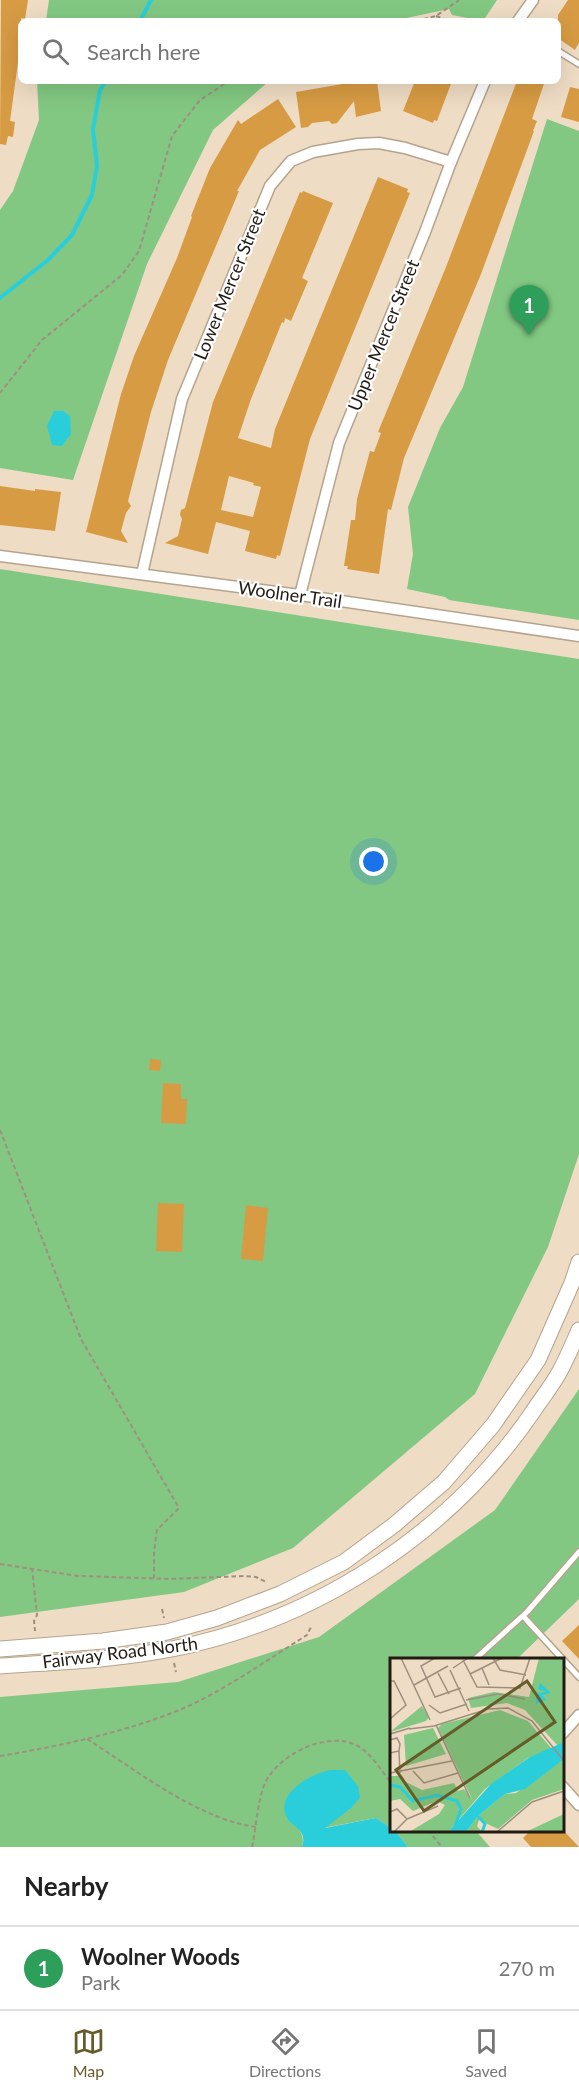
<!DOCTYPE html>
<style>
:root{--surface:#fff;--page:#f2f2f2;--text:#222;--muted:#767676;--line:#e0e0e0;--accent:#665c29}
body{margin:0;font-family:Lato,sans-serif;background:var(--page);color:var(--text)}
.you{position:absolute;left:374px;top:862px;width:21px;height:21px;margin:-15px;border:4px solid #fff;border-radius:50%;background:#1a73e8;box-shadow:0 0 0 9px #1a73e833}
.badge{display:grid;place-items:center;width:39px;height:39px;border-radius:50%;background:var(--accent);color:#fff;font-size:20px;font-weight:700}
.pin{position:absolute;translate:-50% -50px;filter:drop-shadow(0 2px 3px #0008)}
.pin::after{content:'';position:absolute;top:32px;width:21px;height:18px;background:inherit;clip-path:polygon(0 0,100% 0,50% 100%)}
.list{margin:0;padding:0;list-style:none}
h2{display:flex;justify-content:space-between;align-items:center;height:78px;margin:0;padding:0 24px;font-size:26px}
h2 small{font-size:20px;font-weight:400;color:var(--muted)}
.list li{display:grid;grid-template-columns:39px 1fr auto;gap:18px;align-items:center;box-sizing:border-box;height:84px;padding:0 24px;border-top:2px solid var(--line)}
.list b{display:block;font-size:22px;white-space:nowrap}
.list p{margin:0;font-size:20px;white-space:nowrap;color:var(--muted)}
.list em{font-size:20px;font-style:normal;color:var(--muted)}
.icon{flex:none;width:33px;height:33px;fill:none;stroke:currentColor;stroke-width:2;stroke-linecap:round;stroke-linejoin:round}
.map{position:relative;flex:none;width:579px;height:1847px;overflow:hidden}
.search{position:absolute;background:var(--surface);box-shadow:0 6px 24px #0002;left:18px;right:18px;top:18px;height:66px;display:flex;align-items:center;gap:15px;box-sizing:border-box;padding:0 21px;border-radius:9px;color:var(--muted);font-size:22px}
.sheet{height:162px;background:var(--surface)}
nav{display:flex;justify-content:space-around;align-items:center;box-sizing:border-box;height:84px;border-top:2px solid var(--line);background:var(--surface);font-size:16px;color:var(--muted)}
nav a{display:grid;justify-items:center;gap:3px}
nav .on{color:var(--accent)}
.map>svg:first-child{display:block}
</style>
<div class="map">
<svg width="579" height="1847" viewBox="0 0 579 1847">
<rect width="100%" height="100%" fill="#efdcc4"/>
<g fill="#82c882">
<path d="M 49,0 L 497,0 L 483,21 L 452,15 L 449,9 L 392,21 L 46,21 Z"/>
<path d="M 37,81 L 269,81 L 213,130 L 147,264 L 73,480 L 0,468 L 0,210 L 13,191 L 39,120 Z"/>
<path d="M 547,119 L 579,131 L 579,620 L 449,600 L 445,597 L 407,589 L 413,554 L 408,507 L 440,428 L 463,387 Z"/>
<path d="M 0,569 L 579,659 L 579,1154 L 548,1247 L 475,1394 L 293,1548 L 184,1592 L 0,1617 Z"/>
<path d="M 579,1389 L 579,1599 L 517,1659 L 392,1660 L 391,1828 L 376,1818 L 323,1828 L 350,1809 L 286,1817 C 296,1825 306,1833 302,1847 L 0,1847 L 0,1697 L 178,1682 L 319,1637 L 495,1510 Z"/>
<path d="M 395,1831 L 476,1831 L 490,1847 L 408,1847 Z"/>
</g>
<g fill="#2aceda">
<path d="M 54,411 L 63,411 L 70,416 L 71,434 L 62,446 L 52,445 L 47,426 Z"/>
<path d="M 331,1770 L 345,1770 L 358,1786 L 360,1798 L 350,1809 L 325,1828 L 376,1818 L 391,1828 L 392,1830 L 395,1831 L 408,1847 L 302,1847 C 308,1828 291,1828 286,1816 C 276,1792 313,1773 331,1770 Z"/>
</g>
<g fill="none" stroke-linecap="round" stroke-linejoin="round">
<g stroke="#2aceda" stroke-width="4">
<path d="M 140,21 L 151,0"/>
<path d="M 0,298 L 48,260 L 72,235 L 92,195 L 97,166 L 93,129 L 100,90 L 106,81"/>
</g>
</g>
<g fill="#d79b43" fill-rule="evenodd">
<path d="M 1,0 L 28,0 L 25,19 L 21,18 L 21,55 L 19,55 L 10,121 L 15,122 L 13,137 L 8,136 L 6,145 L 0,144 Z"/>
<path d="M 568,0 L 579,0 L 579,43 L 575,50 L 558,38 L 558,15 Z"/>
<path d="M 360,81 L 377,81 L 381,111 L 356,117 L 354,101 L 337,123 L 332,124 L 329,121 L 312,123 L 308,127 L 301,128 L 296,92 Z"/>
<path d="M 415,81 L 452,81 L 437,121 L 434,120 L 433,123 L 403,111 Z"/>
<path d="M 517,81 L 545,81 L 532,119 L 537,121 L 533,131 L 534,131 L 481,274 L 404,458 L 391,510 L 388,509 L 379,574 L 347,569 L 348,566 L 344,566 L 351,520 L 355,520 L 357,499 L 370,451 L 374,452 L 381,433 L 378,432 L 446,267 Z"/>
<path d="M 570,87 L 579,89 L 579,122 L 561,117 Z"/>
<path d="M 278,99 L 296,127 L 260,150 L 237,191 L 239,191 L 168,360 L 151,412 L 128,501 L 131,506 L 126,513 L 121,531 L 128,543 L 86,532 L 121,394 L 134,356 L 177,258 L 192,217 L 191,216 L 210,168 L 238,120 L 241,124 Z"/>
<path d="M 378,177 L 408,189 L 407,192 L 410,193 L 310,439 L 280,556 L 277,555 L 276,559 L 245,551 L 250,531 L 216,522 L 208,554 L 165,543 L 178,536 L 182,519 L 180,515 L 181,510 L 185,508 L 213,402 L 300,192 L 302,193 L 303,191 L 333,203 L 302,278 L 308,281 L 291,321 L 285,318 L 284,323 L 282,322 L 251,399 L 238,438 L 271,448 L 275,429 ZM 229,476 L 254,483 L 253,485 L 261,487 L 253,517 L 221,510 Z"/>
<path d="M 0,486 L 35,491 L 35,489 L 61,492 L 55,531 L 0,525 Z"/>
<path d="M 150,1059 L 161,1060 L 160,1071 L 149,1070 Z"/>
<path d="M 163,1083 L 181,1084 L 181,1099 L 187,1099 L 186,1124 L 161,1123 Z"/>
<path d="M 158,1203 L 184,1204 L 182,1252 L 156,1251 Z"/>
<path d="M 246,1205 L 268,1208 L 263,1261 L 241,1259 Z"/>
<path d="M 579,1625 L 579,1659 L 562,1641 Z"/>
<path d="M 531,1830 L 563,1830 L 579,1847 L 531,1847 L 523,1838 Z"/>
</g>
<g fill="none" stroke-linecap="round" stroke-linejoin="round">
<defs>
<g id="lane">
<path d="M 558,51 L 579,64"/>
<path d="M 523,1616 L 579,1677"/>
<path d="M 474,1660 L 527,1612 L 579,1552"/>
</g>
<g id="street">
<path d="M 518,21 L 533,0"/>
<path d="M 0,556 L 300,595 L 579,636"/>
<path d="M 142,574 L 182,399 L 270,186 L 291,161 L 313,152 L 358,144 L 379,143 L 405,148 L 451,162"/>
<path d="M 300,595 L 339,443 L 425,232 L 451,162 L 485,81"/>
<path d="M 562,1734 L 579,1715"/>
<path d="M 562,1786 L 579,1805"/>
</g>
<g id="secondary">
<path d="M 0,1649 L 103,1641 L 167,1632 L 217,1618 L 280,1594 L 344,1562 L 394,1525 L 444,1482 L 493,1425 L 538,1360 L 572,1283 L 579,1262"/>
<path d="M 0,1666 C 57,1662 116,1660 172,1649 C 317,1620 448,1535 532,1413 C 541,1399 552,1386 560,1371 C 567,1358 573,1344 579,1330"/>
</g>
</defs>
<use href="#lane" stroke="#b5a38d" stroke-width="8"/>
<use href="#street" stroke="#b5a38d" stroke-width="13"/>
<use href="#secondary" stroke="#b5a38d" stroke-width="17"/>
<g stroke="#9e907e" stroke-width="2" stroke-dasharray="4.5 3" stroke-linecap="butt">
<path d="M 436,16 L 450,21"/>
<path d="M 416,21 L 436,16 L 459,0"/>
<path d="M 0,393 L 42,340 L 122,275 L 139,251 L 172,136 L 200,100 L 229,81"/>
<path d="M 0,1130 L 81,1339 L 179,1508 L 157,1530 L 154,1551 L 154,1578"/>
<path d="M 0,1564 L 78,1576 L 168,1579 L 245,1576 L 256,1577 L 266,1582"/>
<path d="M 32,1568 L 37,1615 L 34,1621 L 35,1631"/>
<path d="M 162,1609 L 164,1618"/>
<path d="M 174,1663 L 176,1672"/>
<path d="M 87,1739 C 136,1770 199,1820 257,1827"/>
<path d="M 0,1756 C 60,1746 121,1733 177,1711 C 221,1693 267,1660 307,1635 L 311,1627"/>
<path d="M 428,1830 L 442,1847"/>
<path d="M 252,1847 C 256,1828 257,1807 263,1788 C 274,1756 327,1729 358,1746 C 372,1754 382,1772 392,1784"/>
</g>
<use href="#lane" stroke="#fff" stroke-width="5"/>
<use href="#street" stroke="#fff" stroke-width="10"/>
<use href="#secondary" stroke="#fff" stroke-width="15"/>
</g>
<g text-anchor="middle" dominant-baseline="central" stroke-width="4.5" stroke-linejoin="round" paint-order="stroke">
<g font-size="18" fill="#221b13" stroke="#fff">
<text transform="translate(229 284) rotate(-68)">Lower Mercer Street</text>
<text transform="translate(383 335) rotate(-68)">Upper Mercer Street</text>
<text transform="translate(290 594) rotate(8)">Woolner Trail</text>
<text transform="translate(120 1652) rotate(-7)">Fairway Road North</text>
</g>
</g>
<g transform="translate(390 1658)">
<rect width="174" height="174" fill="#efdcc4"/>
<path d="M 149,0 L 174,0 L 174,84 L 168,88 L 135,52 L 117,45 L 81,50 L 78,40 L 104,34 L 139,39 ZM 32,48 L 39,59 L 36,63 L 0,74 ZM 110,52 L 138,63 L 162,91 L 138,100 L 95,131 L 58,174 L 19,174 L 49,156 L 55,147 L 47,143 L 23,153 L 10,141 L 0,143 L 0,118 L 12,118 L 16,124 L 32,132 L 64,125 L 68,133 L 74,131 L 82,141 L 48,70 L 52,66 ZM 43,70 L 56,96 L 16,108 L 14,77 ZM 174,101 L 174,131 L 142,142 L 108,171 L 89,162 L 87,168 L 92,174 L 76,174 L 88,158 L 115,136 L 126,135 ZM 174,156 L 174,174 L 133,174 L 140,172 Z" fill="#82c882"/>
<path d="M 150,25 L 161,35 L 152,37 L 156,42 L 146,46 L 146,35 L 157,34 L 148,31 ZM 174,84 L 174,101 L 135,131 L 115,136 L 88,158 L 76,174 L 58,174 L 101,126 L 140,99 Z" fill="#2aceda"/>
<path fill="none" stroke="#2aceda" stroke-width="3" d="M 0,127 L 10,129 L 23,143 L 47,137 L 67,143 L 71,151 L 65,168M 88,158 L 95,166 L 92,174"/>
<path fill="none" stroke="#9d8f7d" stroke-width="1.5" d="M 11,0 L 40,62M 45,0 L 31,8 L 45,39 L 71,30M 103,0 L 110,12 L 136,17M 73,2 L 87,29 L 130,30 L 140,0M 63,10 L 78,0M 92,10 L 99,27M 60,12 L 79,53M 48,15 L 59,36M 80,16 L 112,0M 0,23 L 4,23 L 16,47 L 0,61M 24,27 L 58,8M 76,42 L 108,36 L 135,41M 39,47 L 50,55 L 77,46M 46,67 L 80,140M 19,71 L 44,68 L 98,51 L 118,50 L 142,63 L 174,103M 0,76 L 20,70M 0,82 L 7,80 L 10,86 L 9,93 L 0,95M 9,93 L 10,115M 23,113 L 34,125 L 68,115M 0,115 L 62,103M 0,154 L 7,151 L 17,161M 17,161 L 48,148M 4,174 L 17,161M 107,174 L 142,144 L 174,133"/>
<path fill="#665c29" fill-opacity="0.15" stroke="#665c29" stroke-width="3" d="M 137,23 L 165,64 L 34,153 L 6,112 Z"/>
<rect width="174" height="174" fill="none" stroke="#221b13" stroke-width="3"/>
</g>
</svg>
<div class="you"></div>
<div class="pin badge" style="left:529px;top:335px;background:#2e9e5b">1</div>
<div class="search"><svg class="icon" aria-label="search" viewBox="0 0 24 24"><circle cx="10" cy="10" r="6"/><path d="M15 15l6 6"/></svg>Search here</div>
</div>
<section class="sheet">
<h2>Nearby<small></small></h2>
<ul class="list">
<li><span class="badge" style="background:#2e9e5b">1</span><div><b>Woolner Woods</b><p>Park</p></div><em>270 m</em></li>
</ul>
</section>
<nav>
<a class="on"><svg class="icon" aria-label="map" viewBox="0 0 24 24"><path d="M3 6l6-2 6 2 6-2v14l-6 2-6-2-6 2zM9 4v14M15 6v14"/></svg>Map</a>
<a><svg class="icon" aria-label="directions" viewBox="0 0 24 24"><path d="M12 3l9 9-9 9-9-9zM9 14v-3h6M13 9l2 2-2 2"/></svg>Directions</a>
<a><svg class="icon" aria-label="saved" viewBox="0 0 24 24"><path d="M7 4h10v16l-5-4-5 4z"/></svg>Saved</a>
</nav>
